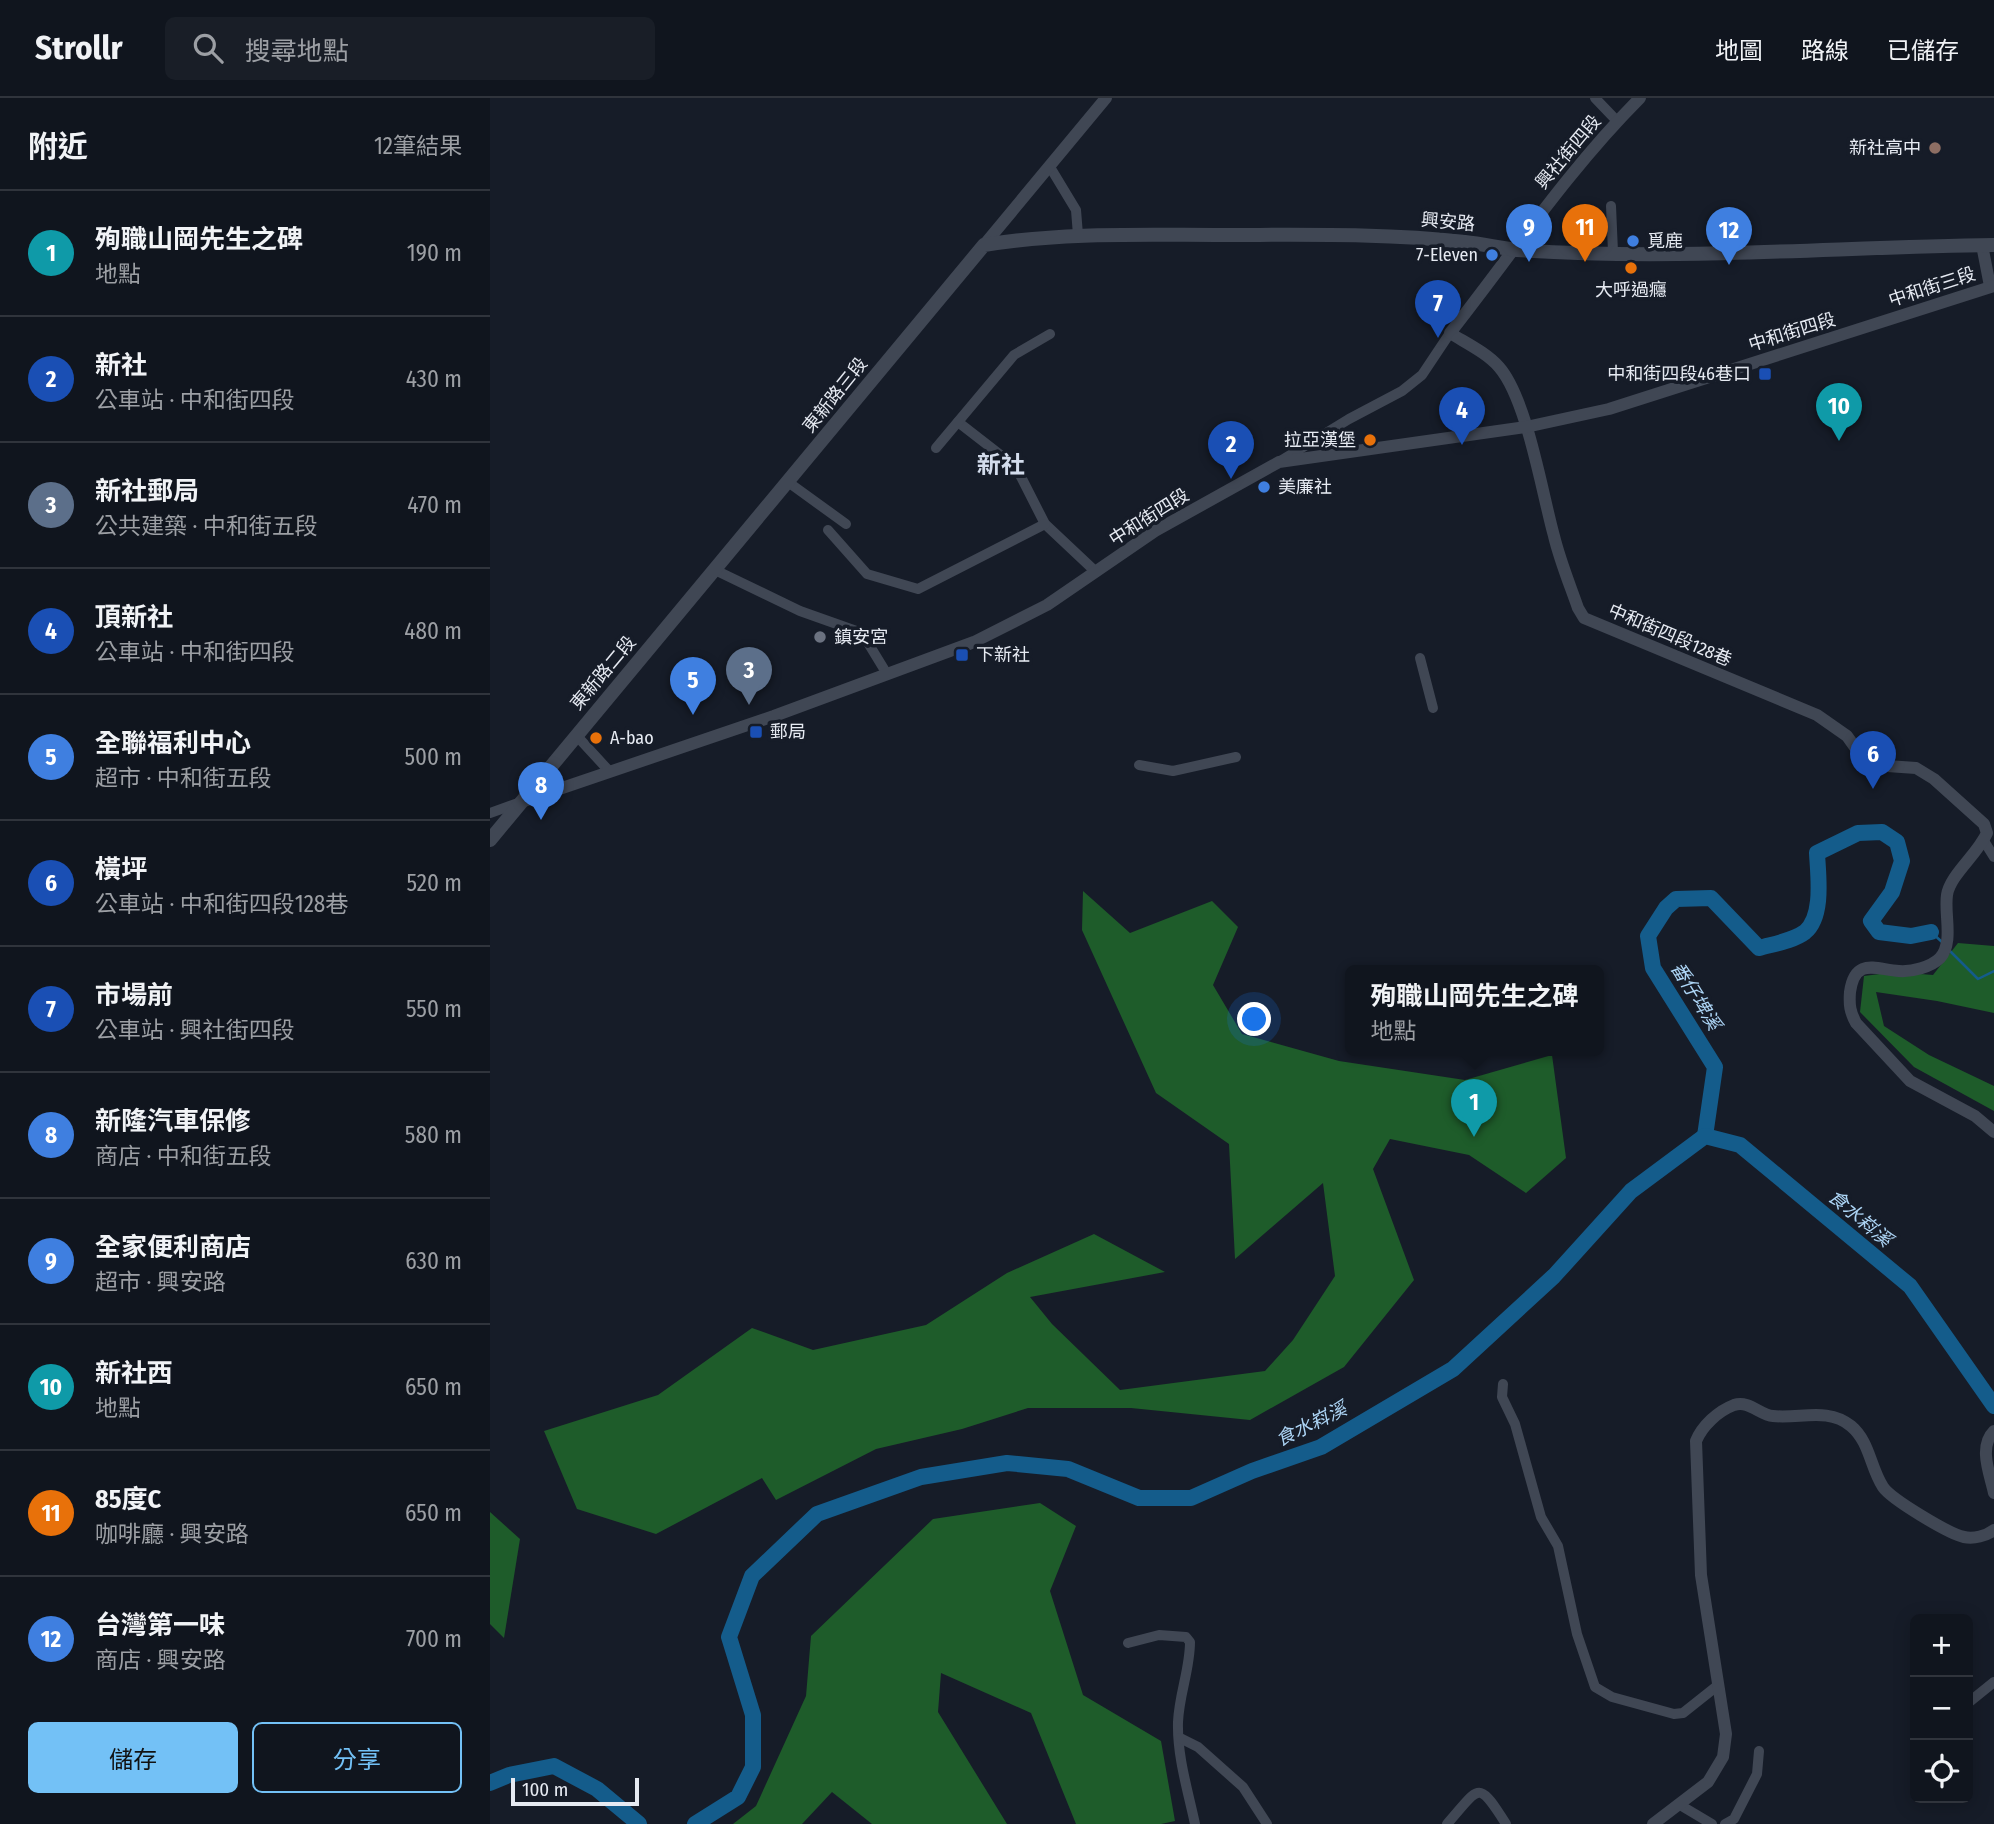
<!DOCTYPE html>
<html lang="zh-TW">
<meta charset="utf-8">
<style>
:root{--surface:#10151e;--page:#191e27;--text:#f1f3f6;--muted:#9c9fa4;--line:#30343c;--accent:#73c1f6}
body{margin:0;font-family:"Fira Sans Condensed","Noto Sans TC",sans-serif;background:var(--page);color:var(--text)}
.controls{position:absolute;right:21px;bottom:21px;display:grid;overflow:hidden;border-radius:10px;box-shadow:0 4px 18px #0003}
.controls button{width:63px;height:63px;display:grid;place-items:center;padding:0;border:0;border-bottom:2px solid var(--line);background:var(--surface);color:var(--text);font:35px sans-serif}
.scale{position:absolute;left:21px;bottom:18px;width:128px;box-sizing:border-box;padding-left:7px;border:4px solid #e6eaf2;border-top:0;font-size:19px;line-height:24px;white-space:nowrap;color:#e6eaf2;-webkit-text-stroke:5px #161c28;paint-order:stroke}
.you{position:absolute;left:765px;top:922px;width:24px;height:24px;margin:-18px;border:5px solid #fff;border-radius:50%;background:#1a73e8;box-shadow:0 0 0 10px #1a73e833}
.badge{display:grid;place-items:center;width:46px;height:46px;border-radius:50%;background:var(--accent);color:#fff;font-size:23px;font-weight:700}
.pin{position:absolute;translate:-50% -58px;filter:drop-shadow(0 2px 4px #0008)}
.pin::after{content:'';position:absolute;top:37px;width:24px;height:21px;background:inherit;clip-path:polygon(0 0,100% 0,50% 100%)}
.popup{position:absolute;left:855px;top:867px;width:259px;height:91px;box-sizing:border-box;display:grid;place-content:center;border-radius:10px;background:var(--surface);filter:drop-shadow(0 2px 5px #0005);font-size:23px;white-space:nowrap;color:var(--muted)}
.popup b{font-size:26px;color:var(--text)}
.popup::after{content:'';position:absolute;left:50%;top:100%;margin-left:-14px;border:14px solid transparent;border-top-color:var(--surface)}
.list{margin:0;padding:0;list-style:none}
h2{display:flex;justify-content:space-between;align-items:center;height:91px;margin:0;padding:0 28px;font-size:30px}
h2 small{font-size:23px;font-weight:400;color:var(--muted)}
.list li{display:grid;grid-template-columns:46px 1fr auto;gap:21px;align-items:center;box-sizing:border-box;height:126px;padding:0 28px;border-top:2px solid var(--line)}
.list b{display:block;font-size:26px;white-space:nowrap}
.list p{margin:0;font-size:23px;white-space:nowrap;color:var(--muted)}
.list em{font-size:23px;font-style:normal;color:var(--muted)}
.actions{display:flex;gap:14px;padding:21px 28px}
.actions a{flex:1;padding:16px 0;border:2px solid var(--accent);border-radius:10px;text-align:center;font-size:24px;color:var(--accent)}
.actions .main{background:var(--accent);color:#111}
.icon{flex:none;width:38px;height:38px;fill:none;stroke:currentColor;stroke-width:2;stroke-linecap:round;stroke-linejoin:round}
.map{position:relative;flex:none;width:1504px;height:1726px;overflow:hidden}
header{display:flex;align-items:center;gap:42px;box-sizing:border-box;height:98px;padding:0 35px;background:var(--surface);border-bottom:2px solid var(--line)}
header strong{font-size:33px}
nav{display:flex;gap:38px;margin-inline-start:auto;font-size:24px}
.search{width:490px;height:63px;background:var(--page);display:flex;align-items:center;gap:18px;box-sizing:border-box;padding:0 24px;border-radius:10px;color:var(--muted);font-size:26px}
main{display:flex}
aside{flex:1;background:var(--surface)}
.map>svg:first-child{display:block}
</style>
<header>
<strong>Strollr</strong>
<div class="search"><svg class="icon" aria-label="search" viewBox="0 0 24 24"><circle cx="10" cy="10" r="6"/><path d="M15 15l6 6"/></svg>搜尋地點</div>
<nav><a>地圖</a><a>路線</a><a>已儲存</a></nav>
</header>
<main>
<aside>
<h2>附近<small>12筆結果</small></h2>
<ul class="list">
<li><span class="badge" style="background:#0f9aa8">1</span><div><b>殉職山岡先生之碑</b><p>地點</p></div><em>190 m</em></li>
<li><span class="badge" style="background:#1a4fb4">2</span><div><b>新社</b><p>公車站 · 中和街四段</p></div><em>430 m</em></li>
<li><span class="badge" style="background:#5c6f8a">3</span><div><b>新社郵局</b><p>公共建築 · 中和街五段</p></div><em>470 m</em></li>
<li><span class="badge" style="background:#1a4fb4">4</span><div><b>頂新社</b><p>公車站 · 中和街四段</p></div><em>480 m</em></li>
<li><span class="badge" style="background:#3f7fe0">5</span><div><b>全聯福利中心</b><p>超市 · 中和街五段</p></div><em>500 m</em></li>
<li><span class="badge" style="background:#1a4fb4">6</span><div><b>橫坪</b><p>公車站 · 中和街四段128巷</p></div><em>520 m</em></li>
<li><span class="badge" style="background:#1a4fb4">7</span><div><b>市場前</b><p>公車站 · 興社街四段</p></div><em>550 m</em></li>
<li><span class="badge" style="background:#3f7fe0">8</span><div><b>新隆汽車保修</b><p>商店 · 中和街五段</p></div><em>580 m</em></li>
<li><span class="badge" style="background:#3f7fe0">9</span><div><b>全家便利商店</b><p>超市 · 興安路</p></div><em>630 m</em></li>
<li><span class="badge" style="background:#0f9aa8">10</span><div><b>新社西</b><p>地點</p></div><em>650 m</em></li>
<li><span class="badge" style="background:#e8710a">11</span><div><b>85度C</b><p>咖啡廳 · 興安路</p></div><em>650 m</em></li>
<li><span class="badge" style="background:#3f7fe0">12</span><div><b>台灣第一味</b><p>商店 · 興安路</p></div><em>700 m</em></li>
</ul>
<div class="actions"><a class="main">儲存</a><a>分享</a></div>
</aside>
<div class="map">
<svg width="1504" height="1726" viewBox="0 0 1504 1726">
<rect width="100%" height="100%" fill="#161c28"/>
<g fill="#1e5c2a">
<path d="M 593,793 L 640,835 L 722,803 L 748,829 L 723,887 L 752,936 L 849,963 L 975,982 L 1062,957 L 1076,1060 L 1036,1095 L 979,1057 L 900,1041 L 883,1071 L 924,1182 L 854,1269 L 760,1322 L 641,1310 L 538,1310 L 472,1331 L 386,1351 L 286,1402 L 272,1380 L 166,1436 L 87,1411 L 54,1333 L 168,1297 L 262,1230 L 323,1252 L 436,1227 L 517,1175 L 604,1136 L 675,1174 L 540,1199 L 562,1226 L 630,1292 L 775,1273 L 803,1242 L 845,1178 L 833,1085 L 745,1161 L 739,1046 L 666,995 L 592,832 Z"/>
<path d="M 1468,845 L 1504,848 L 1504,915 L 1447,903 L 1386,894 L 1394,928 L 1439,957 L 1504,988 L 1504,1013 L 1424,969 L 1370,914 L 1374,878 L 1405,874 L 1443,877 Z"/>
<path d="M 550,1405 L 586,1428 L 560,1493 L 593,1597 L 671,1643 L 685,1723 L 671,1726 L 586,1726 L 541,1615 L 451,1575 L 448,1614 L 517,1726 L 382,1726 L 342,1694 L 312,1726 L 243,1726 L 266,1708 L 316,1598 L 321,1538 L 443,1421 Z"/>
<path d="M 0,1414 L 30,1441 L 14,1540 L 0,1526 Z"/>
</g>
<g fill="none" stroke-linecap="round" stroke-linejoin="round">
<g stroke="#145c8b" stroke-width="2.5">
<path d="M 1441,834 L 1452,844"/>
<path d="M 1459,852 L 1488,881 L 1504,873"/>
</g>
<g stroke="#145c8b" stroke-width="16">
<path d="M 1215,1038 L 1225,969 L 1163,870 L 1158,838 L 1176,810 L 1186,801 L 1221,800 L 1269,850 C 1283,846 1303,843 1315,834 C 1334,818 1328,777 1327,755 L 1368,735 L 1392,734 L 1407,744 L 1412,763 L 1402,794 L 1381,823 L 1389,834 L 1421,838 L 1441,834"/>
<path d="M 0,1685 L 19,1677 L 64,1668 L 107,1691 L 149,1726"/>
<path d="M 205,1726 L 248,1699 L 263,1669 L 263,1617 L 239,1539 L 262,1478 L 327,1416 L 431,1379 L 517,1365 L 578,1371 L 649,1400 L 701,1400 L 762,1373 L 831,1349 L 963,1271 L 1064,1178 L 1141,1093 L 1215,1038 L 1250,1047 L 1420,1188 L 1504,1308"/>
</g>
<g stroke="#404754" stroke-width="10">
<path d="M 1105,0 L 1127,23"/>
<path d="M 560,69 L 586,112 L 588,137"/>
<path d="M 1121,108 L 1123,154"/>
<path d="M 468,324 L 526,369 L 555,426 L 606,474"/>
<path d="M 446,350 L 524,257 L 560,236"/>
<path d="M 792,362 L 859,321 L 912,293 L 932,277 L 960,235"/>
<path d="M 298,384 L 356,426"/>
<path d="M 338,432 L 377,476 L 428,491 L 555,426"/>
<path d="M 225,472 L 310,513 L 372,535 L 397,576"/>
<path d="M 930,560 L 943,610"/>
<path d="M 86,637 L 120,674"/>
<path d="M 649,667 L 683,673 L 746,659"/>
<path d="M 0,715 L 31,704"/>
<path d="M 1494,743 L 1504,759"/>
<path d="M 1013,1286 L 1012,1299 L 1025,1326 L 1051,1419 L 1068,1448 L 1087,1536 L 1105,1589 L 1122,1599 L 1184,1616 L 1193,1615 L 1227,1588"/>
<path d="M 638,1545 L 669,1537 L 696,1539 L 700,1544 C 700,1571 689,1597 688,1624 C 687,1658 698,1693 705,1726"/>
<path d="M 1478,1605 L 1504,1584"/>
<path d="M 690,1640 L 708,1649 L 753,1689 L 777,1726"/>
<path d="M 1190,1707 L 1222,1726"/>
<path d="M 957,1726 C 990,1689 987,1680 1016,1726"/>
<path d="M 1235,1726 L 1244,1721 L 1267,1676 L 1269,1653"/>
</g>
<g stroke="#404754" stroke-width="12">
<path d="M 1150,0 C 1079,71 1022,156 960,235 C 976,245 997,255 1009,269 C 1037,301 1052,395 1064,438 C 1070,463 1080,487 1088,510 L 1094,520 L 1327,617 L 1357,638 L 1374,662 L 1383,667 L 1426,670 L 1444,681 L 1494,726 L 1497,735 C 1487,757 1460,777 1457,797 C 1454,816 1464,844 1450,860 C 1441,869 1422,874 1409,873 C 1387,872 1365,858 1360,894 C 1359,907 1360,914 1366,925 L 1420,983 L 1485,1018 L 1504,1034"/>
<path d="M 494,147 L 616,0"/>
<path d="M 1492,147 L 1500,188"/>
<path d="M 31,704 L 284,618 L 484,544 L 557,507 L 665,433 L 789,364 L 1036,329 L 1119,311 L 1504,188"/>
<path d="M 1504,1333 C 1488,1349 1500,1376 1504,1395"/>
<path d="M 1163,1726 L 1218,1684 L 1233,1659 L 1236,1636 L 1211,1477 L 1206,1343 C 1212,1328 1228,1313 1244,1307 C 1259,1302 1270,1317 1283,1318 C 1310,1321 1338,1309 1361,1328 C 1380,1344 1380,1369 1393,1389 C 1401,1401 1459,1436 1474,1439 C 1484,1441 1496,1438 1504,1432"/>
</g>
<path stroke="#404754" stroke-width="14" d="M 0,742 L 494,147 C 573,134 652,137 732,137 C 813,137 894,135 975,144 C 993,146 1010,150 1027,152 C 1186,163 1345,149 1504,147"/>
</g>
<circle fill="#8d6e63" stroke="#161c28" stroke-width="2.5" cx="1445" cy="50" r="7"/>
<g fill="#3f7fe0" stroke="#161c28" stroke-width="2.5">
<circle cx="1143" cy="143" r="7"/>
<circle cx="1002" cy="157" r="7"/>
<circle cx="774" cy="389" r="7"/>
</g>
<g fill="#e8710a" stroke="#161c28" stroke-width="2.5">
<circle cx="1141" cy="170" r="7"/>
<circle cx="880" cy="342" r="7"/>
<circle cx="106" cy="640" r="7"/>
</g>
<g fill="#1a4fb4" stroke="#161c28" stroke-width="2.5">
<rect x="1268" y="269" width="14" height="14" rx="3.5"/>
<rect x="465" y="550" width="14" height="14" rx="3.5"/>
<rect x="259" y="627" width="14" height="14" rx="3.5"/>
</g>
<circle fill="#6b7280" stroke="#161c28" stroke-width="2.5" cx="330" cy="539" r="7"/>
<g text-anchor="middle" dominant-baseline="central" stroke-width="7" stroke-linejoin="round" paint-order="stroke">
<g font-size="18" fill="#e6eaf2" stroke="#161c28" text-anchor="start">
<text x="1431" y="50" text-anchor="end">新社高中</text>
<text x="1157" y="143">覓鹿</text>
<text x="988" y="157" text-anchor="end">7-Eleven</text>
<text x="1141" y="192" text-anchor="middle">大呼過癮</text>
<text x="1261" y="276" text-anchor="end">中和街四段46巷口</text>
<text x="866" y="342" text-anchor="end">拉亞漢堡</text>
<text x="788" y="389">美廉社</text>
<text x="344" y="539">鎮安宮</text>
<text x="486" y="557">下新社</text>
<text x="280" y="634">郵局</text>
<text x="120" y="640">A-bao</text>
</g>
<g font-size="18" fill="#e6eaf2" stroke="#161c28">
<text transform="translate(1078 54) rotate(-50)">興社街四段</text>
<text transform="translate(958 124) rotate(5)">興安路</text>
<text transform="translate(1442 189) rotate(-18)">中和街三段</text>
<text transform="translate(1302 234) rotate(-17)">中和街四段</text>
<text transform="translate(345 297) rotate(-51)">東新路三段</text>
<text transform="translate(659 419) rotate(-32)">中和街四段</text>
<text transform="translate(1180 537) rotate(23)">中和街四段128巷</text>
<text transform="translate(113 575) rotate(-50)">東新路二段</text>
</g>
<g font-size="19" font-style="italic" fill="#add5f6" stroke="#161c28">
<text transform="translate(1206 898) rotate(58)">番仔埤溪</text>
<text transform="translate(1370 1120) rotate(40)">食水嵙溪</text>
<text transform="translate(821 1326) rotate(-26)">食水嵙溪</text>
</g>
<g font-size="24" font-weight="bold" fill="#d3dcec" stroke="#161c28">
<text x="511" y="367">新社</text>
</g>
</g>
</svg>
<div class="controls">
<button>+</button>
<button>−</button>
<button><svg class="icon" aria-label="locate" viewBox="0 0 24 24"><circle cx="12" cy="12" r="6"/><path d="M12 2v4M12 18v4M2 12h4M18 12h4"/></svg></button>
</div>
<div class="scale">100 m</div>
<div class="you"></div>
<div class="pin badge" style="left:984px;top:1039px;background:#0f9aa8">1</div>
<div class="popup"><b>殉職山岡先生之碑</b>地點</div>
<div class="pin badge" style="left:741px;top:381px;background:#1a4fb4">2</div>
<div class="pin badge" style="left:259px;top:607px;background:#5c6f8a">3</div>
<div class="pin badge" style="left:972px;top:347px;background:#1a4fb4">4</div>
<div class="pin badge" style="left:203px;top:617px;background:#3f7fe0">5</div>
<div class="pin badge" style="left:1383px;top:691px;background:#1a4fb4">6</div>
<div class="pin badge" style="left:948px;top:240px;background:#1a4fb4">7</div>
<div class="pin badge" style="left:51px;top:722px;background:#3f7fe0">8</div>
<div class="pin badge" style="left:1039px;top:164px;background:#3f7fe0">9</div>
<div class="pin badge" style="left:1349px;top:343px;background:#0f9aa8">10</div>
<div class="pin badge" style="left:1095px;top:164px;background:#e8710a">11</div>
<div class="pin badge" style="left:1239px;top:167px;background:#3f7fe0">12</div>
</div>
</main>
